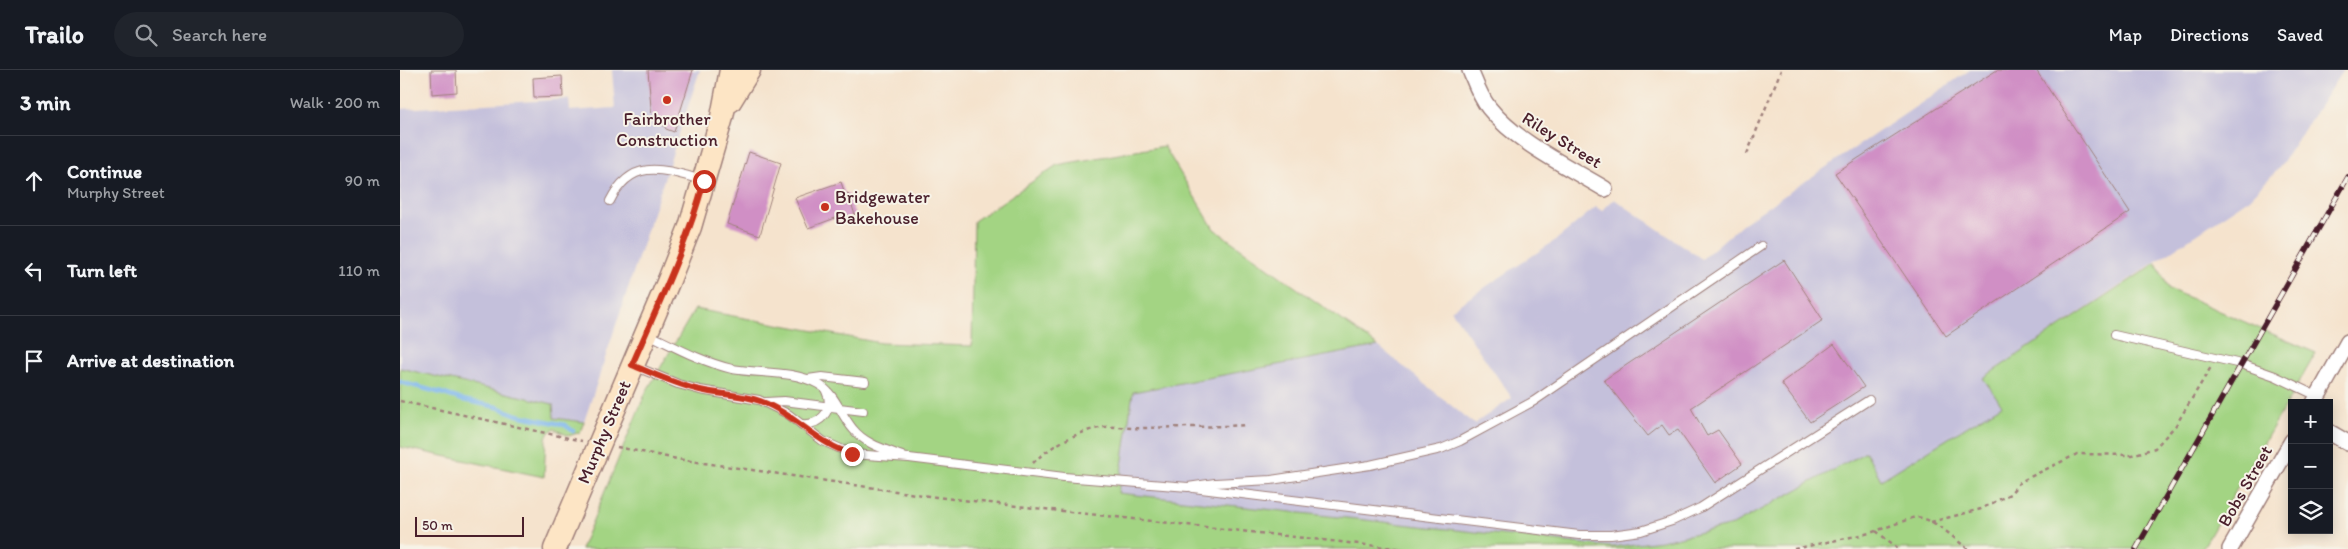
<!DOCTYPE html>
<meta charset="utf-8">
<style>
:root{--surface:#171b24;--page:#20242c;--text:#f1f3f6;--muted:#9ea1a6;--line:#363941}
body{margin:0;font-family:Itim,sans-serif;background:var(--page);color:var(--text)}
.controls{position:absolute;right:15px;bottom:15px;display:grid;overflow:hidden;border-radius:0px;box-shadow:0 2px 12px #0003}
.controls button{width:45px;height:45px;display:grid;place-items:center;padding:0;border:0;border-bottom:1px solid var(--line);background:var(--surface);color:var(--text);font:25px sans-serif}
.scale{position:absolute;left:15px;bottom:12px;width:109px;box-sizing:border-box;padding-left:5px;border:2px solid #4a1f2b;border-top:0;font-size:14px;line-height:18px;white-space:nowrap;color:#4a1f2b;-webkit-text-stroke:4px #f7f3e8;paint-order:stroke}
.stop{position:absolute;width:15px;height:15px;margin:-11px;border:4px solid #c8321e;border-radius:50%;background:#fff}
.stop.end{background:#c8321e;border-color:#fff;box-shadow:0 1px 5px #0008}
.list{margin:0;padding:0;list-style:none}
h2{display:flex;justify-content:space-between;align-items:center;height:65px;margin:0;padding:0 20px;font-size:21px}
h2 small{font-size:16px;font-weight:400;color:var(--muted)}
.list li{display:grid;grid-template-columns:32px 1fr auto;gap:15px;align-items:center;box-sizing:border-box;height:90px;padding:0 20px;border-top:1px solid var(--line)}
.list b{display:block;font-size:19px;white-space:nowrap}
.list p{margin:0;font-size:16px;white-space:nowrap;color:var(--muted)}
.list em{font-size:16px;font-style:normal;color:var(--muted)}
.icon{flex:none;width:28px;height:28px;fill:none;stroke:currentColor;stroke-width:2;stroke-linecap:round;stroke-linejoin:round}
.map{position:relative;flex:none;width:1948px;height:479px;overflow:hidden}
header{display:flex;align-items:center;gap:30px;box-sizing:border-box;height:70px;padding:0 25px;background:var(--surface);border-bottom:1px solid var(--line)}
header strong{font-size:24px}
nav{display:flex;gap:28px;margin-inline-start:auto;font-size:18px}
.search{width:350px;height:45px;background:var(--page);display:flex;align-items:center;gap:12px;box-sizing:border-box;padding:0 18px;border-radius:28px;color:var(--muted);font-size:19px}
main{display:flex}
aside{flex:1;background:var(--surface)}
.map>svg:first-child{display:block}
</style>
<header>
<strong>Trailo</strong>
<div class="search"><svg class="icon" aria-label="search" viewBox="0 0 24 24"><circle cx="10" cy="10" r="6"/><path d="M15 15l6 6"/></svg>Search here</div>
<nav><a>Map</a><a>Directions</a><a>Saved</a></nav>
</header>
<main>
<aside>
<h2>3 min<small>Walk · 200 m</small></h2>
<ul class="list">
<li><svg class="icon" aria-label="ahead" viewBox="0 0 24 24"><path d="M12 20V5M6 11l6-6 6 6"/></svg><div><b>Continue</b><p>Murphy Street</p></div><em>90 m</em></li>
<li><svg class="icon" aria-label="left" viewBox="0 0 24 24"><path d="M17 20v-9H6M10 6l-5 5 5 5"/></svg><div><b>Turn left</b></div><em>110 m</em></li>
<li><svg class="icon" aria-label="arrive" viewBox="0 0 24 24"><path d="M6 21V4h12l-3 4 3 4H6"/></svg><div><b>Arrive at destination</b></div></li>
</ul>
</aside>
<div class="map">
<svg width="1948" height="479" viewBox="0 0 1948 479">
<rect width="100%" height="100%" fill="#f7f3e8"/>
<filter id="ink" filterUnits="userSpaceOnUse"><feTurbulence type="fractalNoise" baseFrequency=".02" numOctaves="2"/><feDisplacementMap in="SourceGraphic" scale="10" xChannelSelector="R" yChannelSelector="G"/><feConvolveMatrix kernelMatrix="1 2 1 2 8 2 1 2 1" color-interpolation-filters="sRGB"/></filter>
<filter id="wash" filterUnits="userSpaceOnUse"><feTurbulence type="fractalNoise" baseFrequency=".0096" numOctaves="4" result="noise"/><feDisplacementMap in="SourceGraphic" scale="20" xChannelSelector="R" yChannelSelector="G"/><feGaussianBlur stdDeviation="1.12" result="paint"/><feColorMatrix in="noise" values="0 0 0 0 0 0 0 0 0 0 0 0 0 0 0 0 0 1.4 0 .05"/><feComposite in="paint" operator="in"/></filter>
<g filter="url(#wash)">
<rect width="100%" height="100%" fill="#f5e3cd"/>
<g fill="#c4c0db">
<path d="M 212,0 L 300,0 L 184,352 L 154,348 L 152,334 L 0,298 L 0,39 L 169,29 L 170,41 L 215,38 Z"/>
<path d="M 1570,0 L 1943,0 L 1879,98 L 1850,128 L 1583,308 L 1602,335 L 1481,410 L 1466,382 L 1333,455 L 1262,471 L 1212,477 L 717,423 L 733,322 L 978,276 L 1074,354 L 1112,328 L 1051,240 L 1156,170 L 1196,137 L 1202,141 L 1214,129 L 1302,189 L 1342,154 Z"/>
</g>
<g fill="#a3d483" stroke="#767a57">
<path d="M 764,76 L 814,159 L 978,276 L 733,322 L 718,423 L 1212,477 L 1262,471 L 1333,455 L 1466,382 L 1481,410 L 1602,335 L 1583,308 L 1756,193 L 1769,219 L 1916,283 L 1802,479 L 181,479 L 246,322 L 295,239 L 481,273 L 572,276 L 574,151 L 657,95 Z"/>
<path d="M 0,298 L 153,334 L 154,348 L 184,352 L 180,362 L 169,366 L 154,359 L 149,362 L 146,368 L 144,407 L 0,377 Z"/>
</g>
<g fill="none" stroke-linecap="round" stroke-linejoin="round">
<path stroke="#7cb6ed" stroke-width="4.5" d="M 0,312 L 41,323 L 63,330 L 97,337 L 117,345 L 165,355 L 173,361"/>
</g>
<g id="blocks">
<g fill="#d08fc5">
<path d="M 31,0 L 56,0 L 57,22 L 32,24 Z"/>
<path d="M 248,0 L 293,0 L 274,62 L 266,59 L 262,53 L 252,50 Z"/>
<path d="M 1597,0 L 1636,0 L 1730,142 L 1546,266 L 1435,103 Z"/>
<path d="M 162,6 L 163,27 L 134,28 L 133,8 Z"/>
<path d="M 349,82 L 381,93 L 360,165 L 327,154 Z"/>
<path d="M 441,112 L 445,124 L 448,123 L 455,145 L 442,149 L 441,146 L 408,158 L 395,128 Z"/>
<path d="M 1384,190 L 1423,250 L 1291,338 L 1307,366 L 1318,360 L 1342,394 L 1315,413 L 1278,360 L 1269,365 L 1262,355 L 1248,366 L 1204,310 Z"/>
<path d="M 1434,274 L 1464,317 L 1410,352 L 1381,313 Z"/>
</g>
</g>
</g>
<g filter="url(#ink)">
<use href="#blocks" fill-opacity="0" stroke="#a0817c" stroke-width="1"/>
<g fill="none" stroke-linecap="round" stroke-linejoin="round">
<defs>
<g id="lane">
<path d="M 210,131 C 232,87 263,99 302,110"/>
<path d="M 248,264 C 275,277 302,292 332,299 C 360,304 393,300 418,314 C 436,324 440,344 453,359 C 465,374 484,379 502,386"/>
<path d="M 1714,265 L 1841,294 L 1875,306 L 1917,326"/>
<path d="M 234,296 L 278,314 L 300,320 L 359,330 L 388,344 L 423,371 L 452,384 L 509,388 L 664,407 L 788,417 L 815,413 L 871,410 L 970,395 L 1041,379 L 1060,371 L 1134,331 L 1361,176"/>
<path d="M 408,309 L 422,307 L 465,312"/>
<path d="M 366,332 L 384,331 L 463,341"/>
<path d="M 401,354 C 421,356 435,339 426,321"/>
<path d="M 793,418 L 1179,465 L 1211,465 L 1241,461 L 1272,451 L 1300,438 L 1469,330"/>
</g>
<g id="street">
<path d="M 1070,0 C 1075,12 1080,27 1089,38 C 1117,73 1167,96 1205,119"/>
<path d="M 1914,333 L 1948,272"/>
<path d="M 1929,362 L 1948,373"/>
<path d="M 1830,479 L 1892,371"/>
</g>
<g id="secondary">
<path d="M 330,31 L 349,0"/>
<path d="M 155,479 L 269,210 L 290,157 L 322,47 L 331,0"/>
</g>
</defs>
<use href="#lane" stroke="#a0817c" stroke-width="10"/>
<use href="#street" stroke="#a0817c" stroke-width="18"/>
<use href="#secondary" stroke="#a0817c" stroke-width="25"/>
<g stroke="#a0817c" stroke-width="2.5" stroke-dasharray="4 4" stroke-linecap="butt">
<path d="M 1347,84 L 1381,0"/>
<path d="M 0,331 L 182,371"/>
<path d="M 217,377 L 277,389 L 536,427 L 1003,479"/>
<path d="M 633,393 C 651,375 680,360 705,357 C 718,356 731,359 744,358 C 778,357 813,357 847,355"/>
<path d="M 1531,452 L 1581,439 L 1610,424 L 1620,412 L 1677,384 L 1732,385 L 1755,378 L 1776,355 L 1811,297"/>
<path d="M 1476,461 L 1499,479"/>
<path d="M 1394,479 L 1470,463 L 1515,447 C 1535,448 1553,468 1568,479"/>
</g>
<use href="#lane" stroke="#fff" stroke-width="8"/>
<use href="#street" stroke="#fff" stroke-width="15"/>
<use href="#secondary" stroke="#fde5c5" stroke-width="22"/>
<defs>
<path id="rail" d="M 1736,479 L 1948,107"/>
</defs>
<use href="#rail" stroke="#4a1f2b" stroke-width="5.5"/>
<use href="#rail" stroke="#f7f3e8" stroke-width="4" stroke-dasharray="11" stroke-linecap="butt"/>
</g>
</g>
<g fill="none" stroke-linecap="round" stroke-linejoin="round" filter="url(#ink)">
<path stroke="#c8321e" stroke-width="6" d="M 304,111 C 287,175 258,235 232,295 C 254,304 277,315 300,320 C 320,325 342,324 360,331 C 395,344 417,374 452,384"/>
</g>
<g fill="#c8321e" stroke="#f7f3e8" stroke-width="2">
<circle cx="267" cy="30" r="5"/>
<circle cx="425" cy="137" r="5"/>
</g>
<g text-anchor="middle" dominant-baseline="central" stroke-width="4" stroke-linejoin="round" paint-order="stroke">
<g font-size="18" fill="#4a1f2b" stroke="#f7f3e8">
<text x="267" y="49">Fairbrother<tspan x="267" dy="21">Construction</tspan></text>
<text x="435" y="127" text-anchor="start">Bridgewater<tspan x="435" dy="21">Bakehouse</tspan></text>
</g>
<g font-size="18" fill="#4a1f2b" stroke="#f7f3e8">
<text transform="translate(1162 70) rotate(32)">Riley Street</text>
<text transform="translate(204 362) rotate(-67)">Murphy Street</text>
<text transform="translate(1845 416) rotate(-60)">Bobs Street</text>
</g>
</g>
</svg>
<div class="controls">
<button>+</button>
<button>−</button>
<button><svg class="icon" aria-label="layers" viewBox="0 0 24 24"><path d="M12 4l9 5-9 5-9-5zM3 14l9 5 9-5"/></svg></button>
</div>
<div class="scale">50 m</div>
<div class="stop" style="left:304px;top:111px"></div>
<div class="stop end" style="left:452px;top:384px"></div>
</div>
</main>
